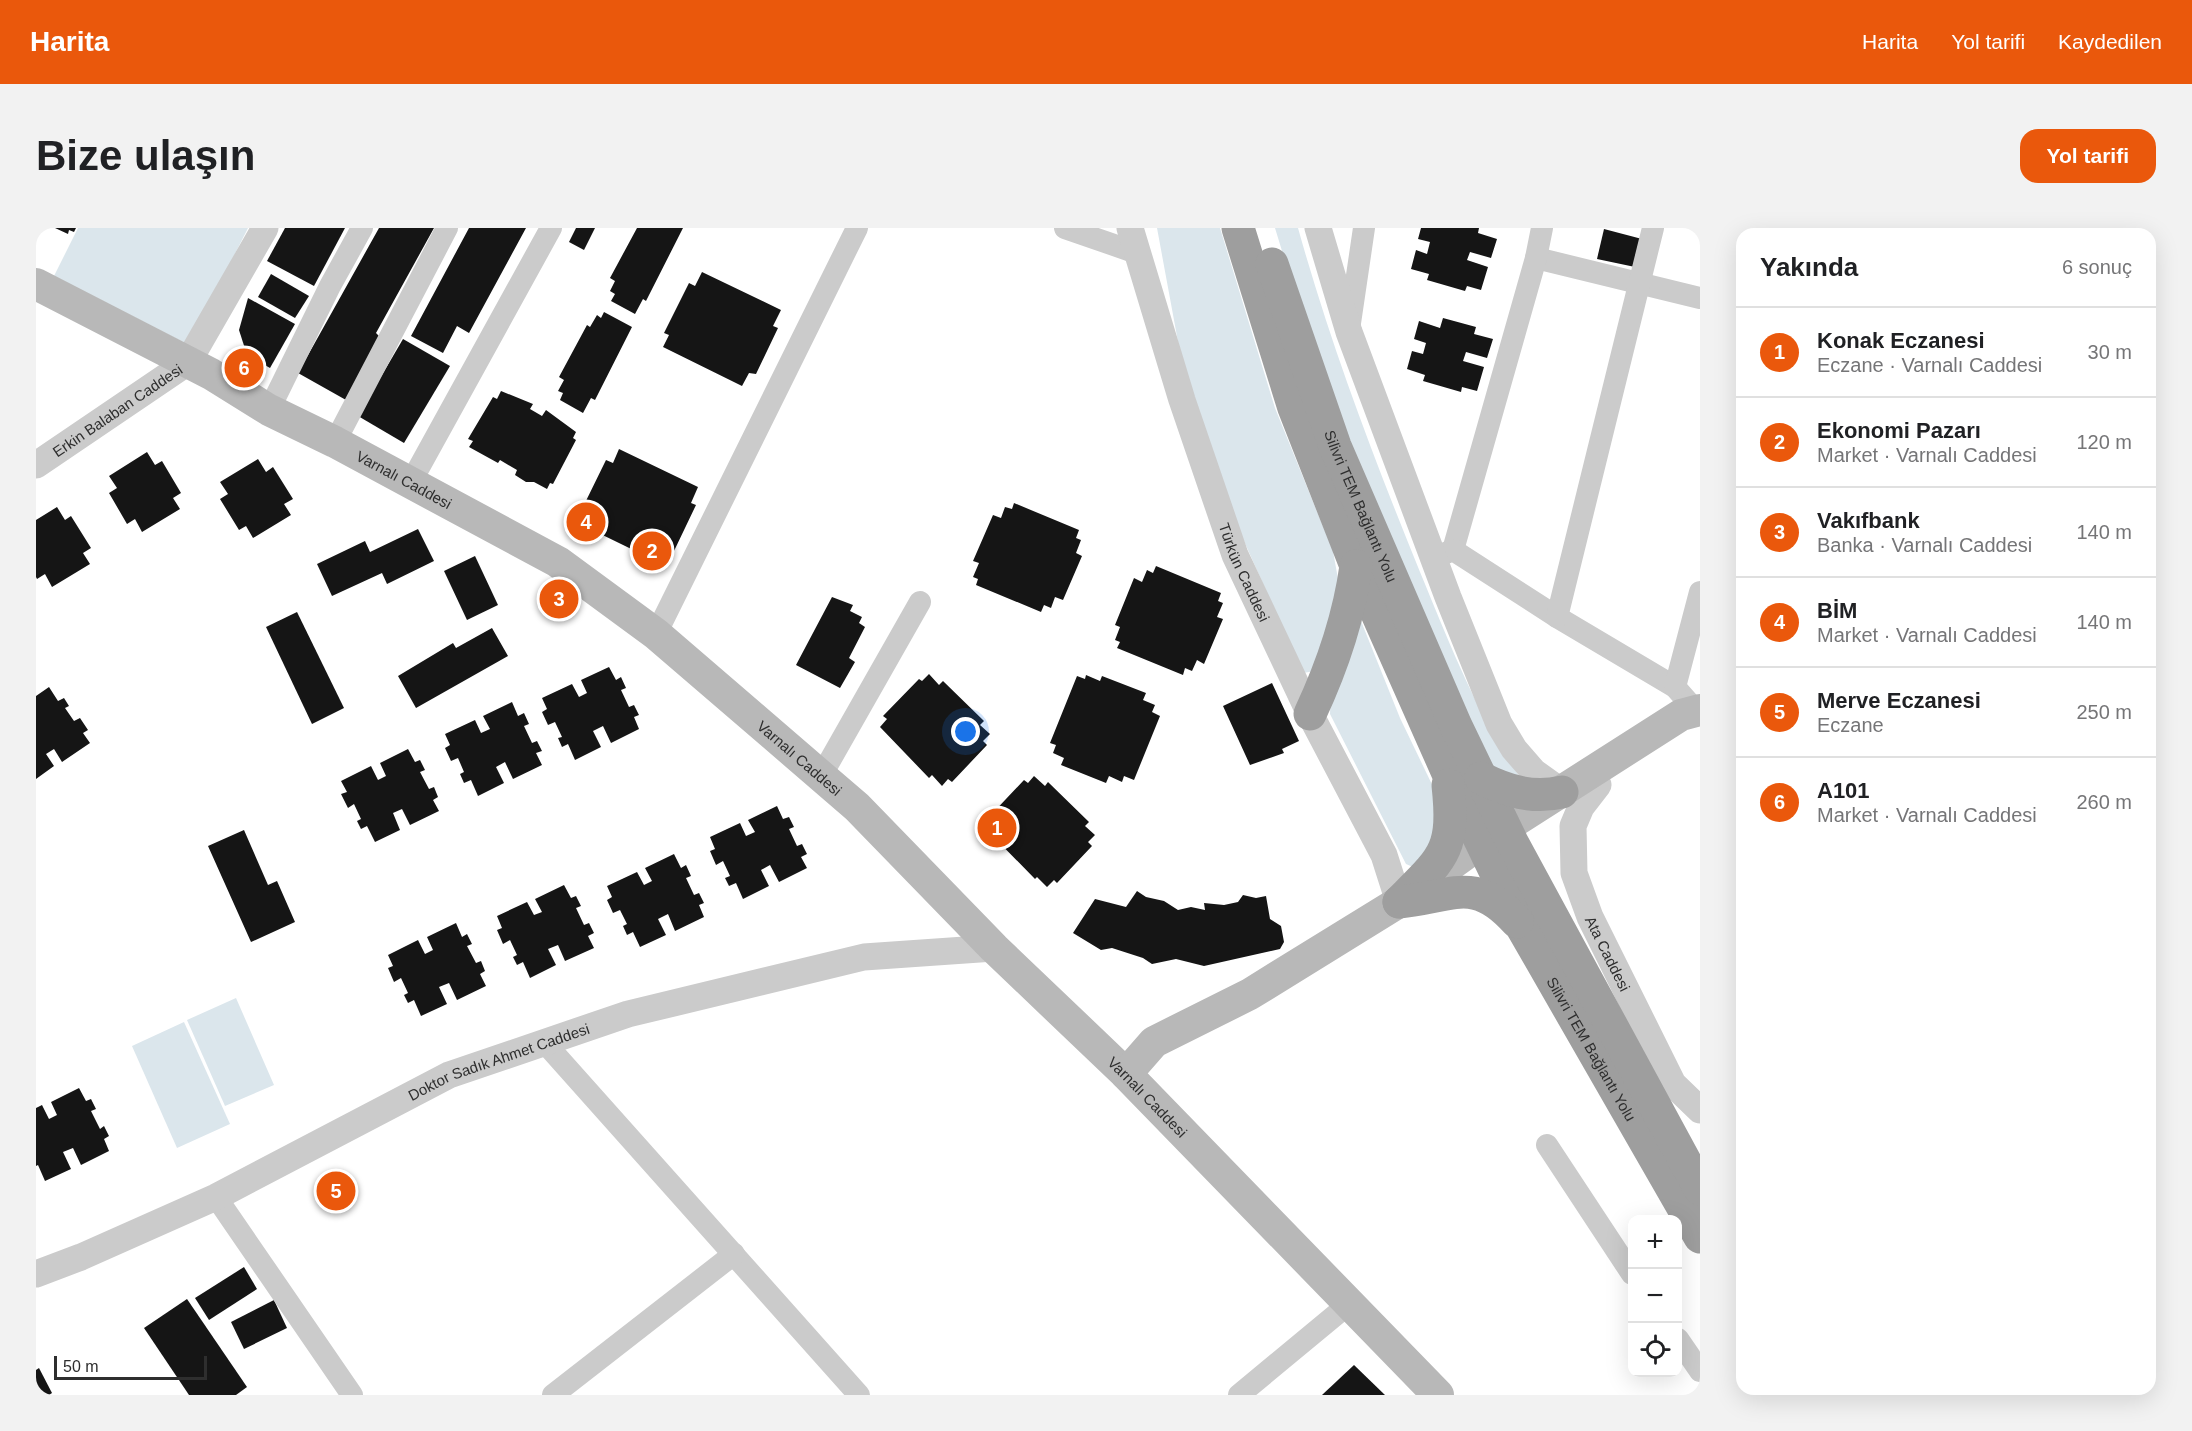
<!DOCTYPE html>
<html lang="tr">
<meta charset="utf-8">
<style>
:root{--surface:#fff;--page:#f2f2f2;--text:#202124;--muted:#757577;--line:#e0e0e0;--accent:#ea580c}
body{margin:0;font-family:Arial,sans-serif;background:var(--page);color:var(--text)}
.controls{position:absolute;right:18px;bottom:18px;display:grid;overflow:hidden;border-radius:12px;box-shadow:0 6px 24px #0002}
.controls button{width:54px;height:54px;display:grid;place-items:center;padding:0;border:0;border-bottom:2px solid var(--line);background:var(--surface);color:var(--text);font:30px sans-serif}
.scale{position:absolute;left:18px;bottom:15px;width:153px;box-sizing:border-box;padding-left:6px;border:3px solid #2e2e2e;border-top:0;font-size:16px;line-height:21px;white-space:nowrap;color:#2e2e2e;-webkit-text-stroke:4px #fff;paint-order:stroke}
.you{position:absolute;left:930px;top:504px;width:21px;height:21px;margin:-15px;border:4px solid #fff;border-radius:50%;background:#1a73e8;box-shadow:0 0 0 9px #1a73e833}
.badge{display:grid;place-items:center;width:39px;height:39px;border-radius:50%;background:var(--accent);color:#fff;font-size:20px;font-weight:700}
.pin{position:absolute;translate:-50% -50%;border:3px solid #fff;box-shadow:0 2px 6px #0006}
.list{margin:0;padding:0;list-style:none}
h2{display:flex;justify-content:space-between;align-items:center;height:78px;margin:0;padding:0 24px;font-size:26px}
h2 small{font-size:20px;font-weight:400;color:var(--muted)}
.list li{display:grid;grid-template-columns:39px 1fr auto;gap:18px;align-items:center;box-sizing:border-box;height:90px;padding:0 24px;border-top:2px solid var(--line)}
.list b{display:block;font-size:22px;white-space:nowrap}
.list p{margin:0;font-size:20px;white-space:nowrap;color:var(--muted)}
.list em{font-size:20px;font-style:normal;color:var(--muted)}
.icon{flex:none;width:33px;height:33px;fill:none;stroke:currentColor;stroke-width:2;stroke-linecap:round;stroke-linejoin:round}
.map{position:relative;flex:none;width:1664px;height:1167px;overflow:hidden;border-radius:18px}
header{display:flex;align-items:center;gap:36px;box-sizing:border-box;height:84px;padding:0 30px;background:var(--accent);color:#fff}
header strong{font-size:28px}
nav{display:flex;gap:33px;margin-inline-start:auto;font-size:21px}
.intro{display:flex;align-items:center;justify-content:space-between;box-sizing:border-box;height:144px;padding:0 36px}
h1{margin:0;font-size:42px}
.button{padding:15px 27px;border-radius:18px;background:var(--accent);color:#fff;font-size:21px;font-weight:700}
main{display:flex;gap:36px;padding:0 36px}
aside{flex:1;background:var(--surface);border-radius:18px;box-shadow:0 6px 24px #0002}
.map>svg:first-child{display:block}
</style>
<header>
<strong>Harita</strong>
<nav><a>Harita</a><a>Yol tarifi</a><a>Kaydedilen</a></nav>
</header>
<div class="intro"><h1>Bize ulaşın</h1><a class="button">Yol tarifi</a></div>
<main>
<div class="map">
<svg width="1664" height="1167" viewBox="0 0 1664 1167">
<rect width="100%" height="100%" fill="#fff"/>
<g fill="#dbe6ec">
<path d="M 42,0 L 212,0 L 153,117 L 18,48 Z"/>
<path d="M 1121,0 L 1184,0 L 1239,180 L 1297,323 L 1302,351 L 1301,380 L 1279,443 L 1267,445 L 1174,237 L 1150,157 Z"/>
<path d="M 1239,0 L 1262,0 C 1295,118 1338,231 1384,344 C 1413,414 1446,500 1492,560 L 1456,543 L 1372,375 L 1257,59 Z"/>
<path d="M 1325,393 L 1364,490 L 1402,569 L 1407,590 L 1384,642 L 1370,636 L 1294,486 L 1295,462 Z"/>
<path d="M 200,770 L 238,857 L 189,878 L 151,792 Z"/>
<path d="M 148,794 L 194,896 L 141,920 L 96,818 Z"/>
</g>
<g fill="#151515">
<path d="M 19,0 L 40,0 L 38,4 L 33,2 L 32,6 Z"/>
<path d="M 249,0 L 309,0 L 278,58 L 231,33 Z"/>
<path d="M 343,0 L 398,0 L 340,105 L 345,110 L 310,172 L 262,145 Z"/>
<path d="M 433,0 L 490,0 L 433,105 L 421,98 L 407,125 L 375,108 Z"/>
<path d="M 540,0 L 559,0 L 548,22 L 533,14 Z"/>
<path d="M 601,0 L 647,0 L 610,73 L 607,71 L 599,86 L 575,73 L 579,66 L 574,63 L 579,53 L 574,50 Z"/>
<path d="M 1385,0 L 1443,0 L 1442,5 L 1461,11 L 1455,30 L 1434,24 L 1431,32 L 1452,39 L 1445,62 L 1431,58 L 1429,63 L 1391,52 L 1393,46 L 1375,41 L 1380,22 L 1391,26 L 1394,14 L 1382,11 Z"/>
<path d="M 1568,1 L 1606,11 L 1599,39 L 1561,31 Z"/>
<path d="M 666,44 L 745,82 L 737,98 L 742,100 L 720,146 L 713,145 L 706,158 L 627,119 L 633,107 L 628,105 L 653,55 L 659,58 Z"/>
<path d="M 235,46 L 273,68 L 259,90 L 222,69 Z"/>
<path d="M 212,70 L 259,96 L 234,140 L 211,127 L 203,102 Z"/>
<path d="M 568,84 L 596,99 L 559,172 L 555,170 L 547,185 L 524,172 L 527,165 L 522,163 L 528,152 L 523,149 L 551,97 L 554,99 L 561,87 L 565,90 Z"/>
<path d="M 1407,90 L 1440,99 L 1438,106 L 1457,111 L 1451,130 L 1430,124 L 1427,133 L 1448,139 L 1441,163 L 1426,159 L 1425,164 L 1387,153 L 1389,147 L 1371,141 L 1376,123 L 1387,126 L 1390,115 L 1378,111 L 1383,93 L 1404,100 Z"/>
<path d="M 367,111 L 414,138 L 368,215 L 322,188 Z"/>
<path d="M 465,163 L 497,176 L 494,181 L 506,188 L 510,182 L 540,204 L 537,210 L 540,212 L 517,256 L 514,255 L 511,261 L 498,254 L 490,254 L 479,247 L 481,242 L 464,232 L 462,235 L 433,219 L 437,213 L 432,211 L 457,169 L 461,171 Z"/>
<path d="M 583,221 L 662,259 L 655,275 L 660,277 L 638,323 L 631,321 L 624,335 L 544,296 L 550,284 L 546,281 L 570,232 L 577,235 Z"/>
<path d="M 111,224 L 119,237 L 126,233 L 145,265 L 137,270 L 144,281 L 106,304 L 99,291 L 91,296 L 73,265 L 81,260 L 73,248 Z"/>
<path d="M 222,231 L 230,244 L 237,239 L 257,271 L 248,276 L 255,287 L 217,310 L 210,298 L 203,302 L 184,271 L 192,266 L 184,254 Z"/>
<path d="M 978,275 L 1043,302 L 1040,310 L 1045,312 L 1040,325 L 1046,328 L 1027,372 L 1019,369 L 1015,380 L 1008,377 L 1005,384 L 940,357 L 942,351 L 937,349 L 943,335 L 937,333 L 957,287 L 965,290 L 969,279 L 976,281 Z"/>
<path d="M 21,279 L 29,292 L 35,288 L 55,320 L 47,325 L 54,336 L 16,359 L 9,346 L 1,351 L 0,349 L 0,292 Z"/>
<path d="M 382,301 L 398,333 L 351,356 L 346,345 L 296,368 L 281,336 L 329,313 L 334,324 Z"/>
<path d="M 439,328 L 462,377 L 431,392 L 408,343 Z"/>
<path d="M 1120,338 L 1185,365 L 1182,373 L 1187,375 L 1181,389 L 1187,391 L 1168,436 L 1161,432 L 1156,443 L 1149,440 L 1147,447 L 1081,420 L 1084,414 L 1079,412 L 1084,399 L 1079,397 L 1098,350 L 1106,354 L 1111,342 L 1117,345 Z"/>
<path d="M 796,369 L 817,377 L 814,383 L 826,389 L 823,395 L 829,399 L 813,430 L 819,434 L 804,460 L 760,437 Z"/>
<path d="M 261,384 L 308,480 L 276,496 L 230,399 Z"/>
<path d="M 456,400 L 472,428 L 380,480 L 362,448 L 417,415 L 420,420 Z"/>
<path d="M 573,439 L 580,452 L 585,449 L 590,460 L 585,462 L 593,479 L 598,477 L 603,487 L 598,489 L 603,501 L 575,515 L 567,498 L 557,503 L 565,519 L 539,532 L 532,516 L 526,519 L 522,510 L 526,509 L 519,494 L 512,497 L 506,484 L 511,481 L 506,470 L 536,456 L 543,469 L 551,465 L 545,452 Z"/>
<path d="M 893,446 L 903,457 L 907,453 L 948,493 L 944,497 L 954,506 L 947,513 L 951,517 L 916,554 L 912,551 L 906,558 L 896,547 L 893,550 L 844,499 L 851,491 L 847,488 L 883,451 L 886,453 Z"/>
<path d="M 1050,447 L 1064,453 L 1066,448 L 1110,465 L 1107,472 L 1119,477 L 1116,484 L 1124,488 L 1098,552 L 1088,548 L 1086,554 L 1073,548 L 1070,555 L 1025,537 L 1028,530 L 1017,525 L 1020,517 L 1014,515 L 1041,448 L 1049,451 Z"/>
<path d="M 1236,455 L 1263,513 L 1246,521 L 1248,525 L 1214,537 L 1187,478 Z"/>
<path d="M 13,459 L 22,473 L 28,470 L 33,478 L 29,480 L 38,493 L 44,490 L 52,502 L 47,505 L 54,515 L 26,534 L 18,521 L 10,526 L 18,538 L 0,551 L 0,468 Z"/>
<path d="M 476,474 L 482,488 L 488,485 L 493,496 L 488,498 L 496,515 L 501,513 L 506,523 L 500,525 L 506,537 L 477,551 L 469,534 L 460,539 L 468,555 L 442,568 L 435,552 L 428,555 L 424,546 L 428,544 L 422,530 L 415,533 L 409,520 L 414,517 L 409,506 L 439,492 L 445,505 L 454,501 L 447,488 Z"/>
<path d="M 372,521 L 379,534 L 384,532 L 389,542 L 384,544 L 393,561 L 398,559 L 402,569 L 397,572 L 403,583 L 374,597 L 366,581 L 357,585 L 364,602 L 339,614 L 331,598 L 325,601 L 321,593 L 325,591 L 318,576 L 312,580 L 305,566 L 311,564 L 305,553 L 335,538 L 342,552 L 350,548 L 344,535 Z"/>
<path d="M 998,548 L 1009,558 L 1012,554 L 1053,594 L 1049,598 L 1059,607 L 1052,614 L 1056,618 L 1021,655 L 1018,652 L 1011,659 L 1001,649 L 999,651 L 949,600 L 957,592 L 953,589 L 988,552 L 992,555 Z"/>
<path d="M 741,578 L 747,591 L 753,589 L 758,599 L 753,601 L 761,618 L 766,616 L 771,626 L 765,629 L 771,640 L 743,654 L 734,637 L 725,642 L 733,658 L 707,671 L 700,655 L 693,658 L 689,650 L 694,648 L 687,633 L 680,637 L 674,623 L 679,621 L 674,609 L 704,595 L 710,608 L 719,604 L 712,592 Z"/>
<path d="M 208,602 L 232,657 L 241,653 L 259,694 L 215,714 L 172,618 Z"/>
<path d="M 638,626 L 645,640 L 650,637 L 655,648 L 650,650 L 658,667 L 663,665 L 668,675 L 663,677 L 668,689 L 639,703 L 632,686 L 622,691 L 630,707 L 604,719 L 597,704 L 591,707 L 587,698 L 591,696 L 584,682 L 577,685 L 571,672 L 576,669 L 571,658 L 601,644 L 608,657 L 616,653 L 609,640 Z"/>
<path d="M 528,657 L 535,670 L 540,668 L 545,678 L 540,680 L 548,697 L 553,695 L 558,705 L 552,708 L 558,720 L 529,733 L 522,717 L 512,721 L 520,737 L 494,750 L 487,734 L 481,737 L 477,729 L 481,727 L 474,712 L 467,716 L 461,702 L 466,700 L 461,688 L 491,674 L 498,687 L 506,684 L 499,671 Z"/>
<path d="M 1101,663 L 1110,669 L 1128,673 L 1142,682 L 1155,679 L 1169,682 L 1168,675 L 1188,677 L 1202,674 L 1207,667 L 1220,670 L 1230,668 L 1234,691 L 1245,698 L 1248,714 L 1244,721 L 1168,738 L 1140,731 L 1116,736 L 1107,730 L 1076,720 L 1065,722 L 1037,705 L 1059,671 L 1090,679 Z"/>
<path d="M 420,695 L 426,709 L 431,706 L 436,716 L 431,718 L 440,735 L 445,733 L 449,743 L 444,746 L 450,758 L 421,772 L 413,755 L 403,759 L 411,776 L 385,788 L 378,772 L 372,775 L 368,767 L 372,765 L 365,750 L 358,754 L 352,740 L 357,738 L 352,727 L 382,712 L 389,726 L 397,722 L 391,709 Z"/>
<path d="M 43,860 L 50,873 L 55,871 L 60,881 L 55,883 L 64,901 L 68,898 L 73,908 L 68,911 L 73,923 L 45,937 L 37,920 L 27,924 L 35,941 L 9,953 L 2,937 L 0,938 L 0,880 L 6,877 L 13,891 L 21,887 L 15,874 Z"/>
<path d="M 208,1039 L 221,1061 L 173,1092 L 159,1070 Z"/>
<path d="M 151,1071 L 211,1159 L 200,1167 L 153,1167 L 108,1100 Z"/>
<path d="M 238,1072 L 251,1100 L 208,1121 L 195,1094 Z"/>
<path d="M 1318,1137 L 1349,1167 L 1286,1167 Z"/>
<path d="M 3,1140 L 16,1165 L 13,1167 L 0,1167 L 0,1142 Z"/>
</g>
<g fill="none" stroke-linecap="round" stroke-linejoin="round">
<g stroke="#cbcbcb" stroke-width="22">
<path d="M 1029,0 L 1101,25"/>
<path d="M 1500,30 L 1664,70"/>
<path d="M 1313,102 L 1328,0"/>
<path d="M 233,182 L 294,58 L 326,0"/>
<path d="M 299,214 L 411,0"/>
<path d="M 375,254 L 515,0"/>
<path d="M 1417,322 L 1500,30 L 1506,0"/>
<path d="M 1405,327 L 1417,322 L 1521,389 L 1639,459 L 1661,484"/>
<path d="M 1521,389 L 1617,0"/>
<path d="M 620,406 L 821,0"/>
<path d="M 1639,459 L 1664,364"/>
<path d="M 784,550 L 884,374"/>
<path d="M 509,815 L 823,1167"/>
<path d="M 1511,917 L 1596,1046"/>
<path d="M 180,969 L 316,1167"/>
<path d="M 1642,1111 L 1664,1143"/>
<path d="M 517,1167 L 698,1026"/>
<path d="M 1203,1167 L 1314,1075"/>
</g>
<g stroke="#cbcbcb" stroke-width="27">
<path id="s1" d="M 1094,0 L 1146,172 L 1199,327 L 1274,486 L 1348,627 L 1363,674"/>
<path d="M 1282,0 L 1313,104 L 1412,369 L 1463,496 L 1478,521 L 1498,544 L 1526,564"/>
<path id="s2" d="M 0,237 L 152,134 L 229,0"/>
<path id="s3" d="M 1562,557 L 1545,579 L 1537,598 L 1538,645 L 1554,689 L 1637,856 L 1664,882"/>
<path id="s4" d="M 0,1046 L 45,1029 L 180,969 L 413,847 L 592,786 L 828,729 L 958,720"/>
</g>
<g stroke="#b8b8b8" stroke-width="32">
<path id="s5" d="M 0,56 L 175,146 L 233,182 L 299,214 L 522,334 L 620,406 L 821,579 L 958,720 L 1090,846 L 1402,1167"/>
<path d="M 1090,846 L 1118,814 L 1214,766 L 1363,674 L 1446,614 L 1645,487 L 1664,482"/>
</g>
<g stroke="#9e9e9e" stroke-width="33">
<path id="s6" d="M 1202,0 L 1258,180 L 1320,338 L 1411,543 L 1487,701 L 1664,1009"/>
<path id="s7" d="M 1236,36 L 1299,218 L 1420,498 L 1476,614 L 1664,961"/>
<path d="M 1274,486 C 1296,439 1313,389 1320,338"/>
<path d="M 1445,550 C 1471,563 1497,571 1526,564"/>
<path d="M 1363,674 C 1408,629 1419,623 1412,557"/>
<path d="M 1363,674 C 1417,669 1438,646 1481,694"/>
</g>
</g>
<g text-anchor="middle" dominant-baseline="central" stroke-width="6" stroke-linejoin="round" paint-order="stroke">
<g font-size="15" fill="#2e2e2e" stroke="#fff">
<text stroke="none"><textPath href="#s2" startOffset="98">Erkin Balaban Caddesi</textPath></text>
<text stroke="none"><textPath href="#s5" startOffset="417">Varnalı Caddesi</textPath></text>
<text stroke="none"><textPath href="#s7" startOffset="258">Silivri TEM Bağlantı Yolu</textPath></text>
<text stroke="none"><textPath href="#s1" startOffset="363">Türkün Caddesi</textPath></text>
<text stroke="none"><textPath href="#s5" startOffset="903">Varnalı Caddesi</textPath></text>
<text stroke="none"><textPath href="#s3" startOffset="183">Ata Caddesi</textPath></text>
<text stroke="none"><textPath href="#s6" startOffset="896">Silivri TEM Bağlantı Yolu</textPath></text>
<text stroke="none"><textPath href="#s4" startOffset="510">Doktor Sadık Ahmet Caddesi</textPath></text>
<text stroke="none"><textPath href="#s5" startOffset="1389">Varnalı Caddesi</textPath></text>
</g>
</g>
</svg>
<div class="controls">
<button>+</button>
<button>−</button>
<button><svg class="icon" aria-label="locate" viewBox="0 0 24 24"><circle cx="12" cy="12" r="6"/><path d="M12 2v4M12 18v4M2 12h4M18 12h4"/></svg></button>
</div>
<div class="scale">50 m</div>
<div class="you"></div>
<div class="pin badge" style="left:961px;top:600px">1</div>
<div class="pin badge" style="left:616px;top:323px">2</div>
<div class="pin badge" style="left:523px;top:371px">3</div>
<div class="pin badge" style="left:550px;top:294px">4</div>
<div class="pin badge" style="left:300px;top:963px">5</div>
<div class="pin badge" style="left:208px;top:140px">6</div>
</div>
<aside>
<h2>Yakında<small>6 sonuç</small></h2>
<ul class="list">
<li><span class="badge">1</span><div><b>Konak Eczanesi</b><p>Eczane · Varnalı Caddesi</p></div><em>30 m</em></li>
<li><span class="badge">2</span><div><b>Ekonomi Pazarı</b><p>Market · Varnalı Caddesi</p></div><em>120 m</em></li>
<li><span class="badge">3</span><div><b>Vakıfbank</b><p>Banka · Varnalı Caddesi</p></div><em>140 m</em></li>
<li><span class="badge">4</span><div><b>BİM</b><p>Market · Varnalı Caddesi</p></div><em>140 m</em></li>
<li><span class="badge">5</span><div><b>Merve Eczanesi</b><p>Eczane</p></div><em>250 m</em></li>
<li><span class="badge">6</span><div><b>A101</b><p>Market · Varnalı Caddesi</p></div><em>260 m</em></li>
</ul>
</aside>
</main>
